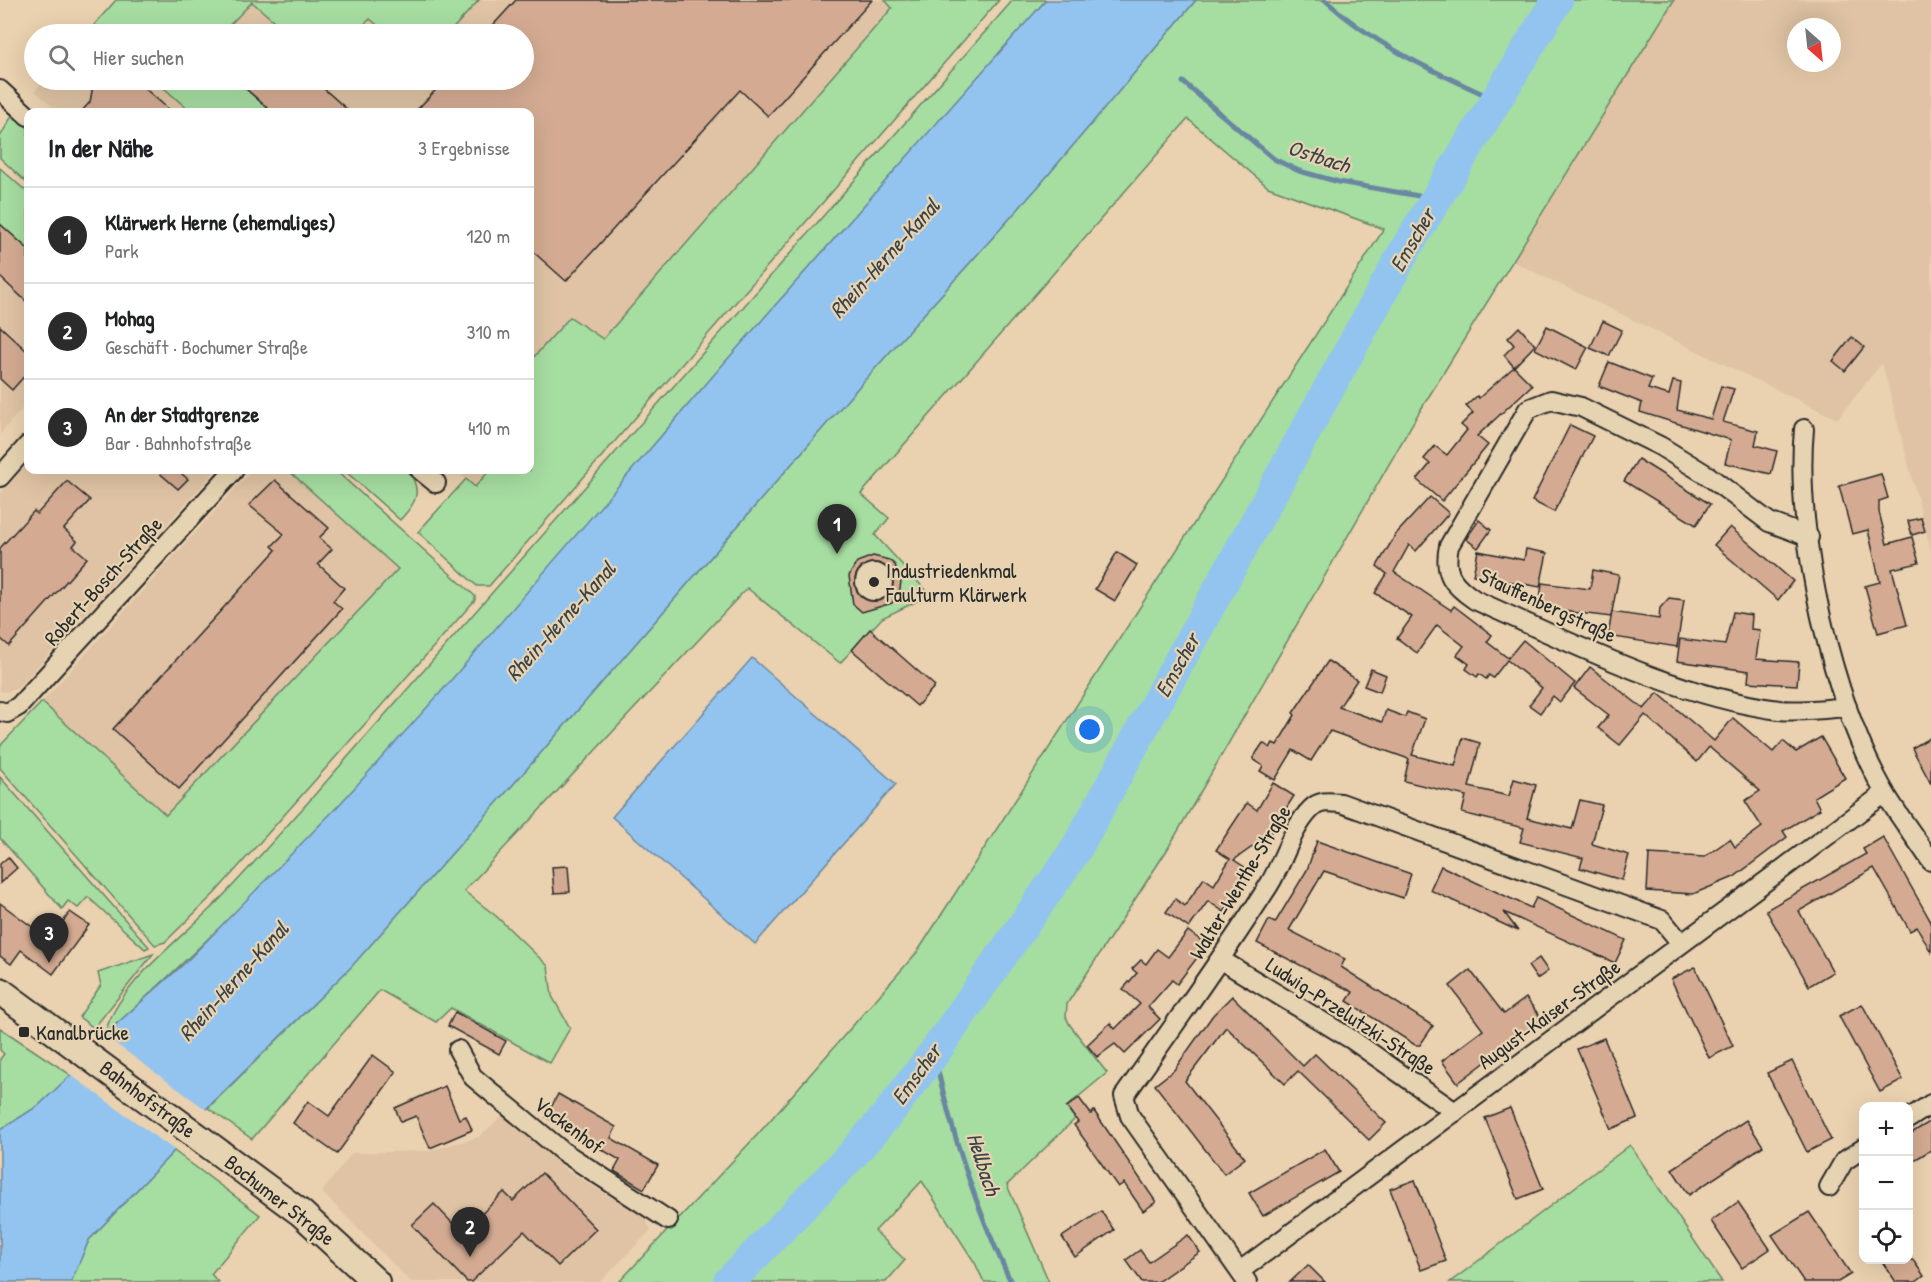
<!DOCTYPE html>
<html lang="de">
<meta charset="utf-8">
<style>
:root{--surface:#fff;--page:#f6f6f6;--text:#202124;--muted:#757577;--line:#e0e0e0;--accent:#2b2b2b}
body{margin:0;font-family:"Patrick Hand",sans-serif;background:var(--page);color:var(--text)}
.controls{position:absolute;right:18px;bottom:18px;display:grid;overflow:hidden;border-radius:12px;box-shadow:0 6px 24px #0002}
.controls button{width:54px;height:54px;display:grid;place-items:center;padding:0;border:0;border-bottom:2px solid var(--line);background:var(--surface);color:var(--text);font:30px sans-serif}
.compass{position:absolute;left:1787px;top:18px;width:54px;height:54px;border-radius:50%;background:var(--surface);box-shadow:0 6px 24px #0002;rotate:153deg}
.you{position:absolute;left:1090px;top:730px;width:21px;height:21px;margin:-15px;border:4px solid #fff;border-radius:50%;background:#1a73e8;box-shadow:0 0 0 9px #1a73e833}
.badge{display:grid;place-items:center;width:39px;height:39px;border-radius:50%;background:var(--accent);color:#fff;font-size:20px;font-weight:700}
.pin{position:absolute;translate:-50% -50px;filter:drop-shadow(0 2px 3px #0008)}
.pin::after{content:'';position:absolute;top:32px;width:21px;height:18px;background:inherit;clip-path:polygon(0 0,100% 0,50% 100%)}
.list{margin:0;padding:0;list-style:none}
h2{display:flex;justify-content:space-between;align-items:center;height:78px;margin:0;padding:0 24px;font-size:26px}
h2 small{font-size:20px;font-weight:400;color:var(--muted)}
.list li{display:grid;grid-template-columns:39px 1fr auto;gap:18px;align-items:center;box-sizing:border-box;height:96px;padding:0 24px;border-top:2px solid var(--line)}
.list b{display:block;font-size:22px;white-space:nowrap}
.list p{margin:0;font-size:20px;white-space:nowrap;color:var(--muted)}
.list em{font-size:20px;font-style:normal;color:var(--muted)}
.icon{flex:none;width:33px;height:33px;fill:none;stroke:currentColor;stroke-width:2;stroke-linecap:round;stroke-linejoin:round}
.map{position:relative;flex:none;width:1931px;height:1282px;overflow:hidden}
.search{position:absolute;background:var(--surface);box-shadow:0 6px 24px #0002;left:24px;top:24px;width:510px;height:66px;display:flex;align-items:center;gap:15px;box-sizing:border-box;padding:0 21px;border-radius:33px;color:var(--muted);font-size:22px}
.panel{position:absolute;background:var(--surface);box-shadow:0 6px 24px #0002;left:24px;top:108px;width:510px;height:366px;border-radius:12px}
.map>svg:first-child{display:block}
</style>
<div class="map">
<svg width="1931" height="1282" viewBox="0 0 1931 1282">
<rect width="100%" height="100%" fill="#ead1af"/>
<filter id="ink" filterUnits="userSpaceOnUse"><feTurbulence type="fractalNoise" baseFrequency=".0167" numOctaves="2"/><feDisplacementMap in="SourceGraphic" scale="12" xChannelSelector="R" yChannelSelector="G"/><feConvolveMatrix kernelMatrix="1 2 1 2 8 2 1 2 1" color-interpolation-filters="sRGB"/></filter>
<g filter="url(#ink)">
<g fill="#dfc3a4" fill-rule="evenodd">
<path d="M 479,0 L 885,0 L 892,7 L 602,339 L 532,360 L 530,358 L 530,112 L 272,112 L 236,80 L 524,80 L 524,34 L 448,34 Z"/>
<path d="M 1674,0 L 1931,0 L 1931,550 L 1882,363 L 1837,419 L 1512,261 ZM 1796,27 L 1832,27 L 1832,63 L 1796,63 Z"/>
<path d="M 252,2 L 289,34 L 221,34 Z"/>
<path d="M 370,18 L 388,34 L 354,34 Z"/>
<path d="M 44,80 L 155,80 L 191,112 L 59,112 L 35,91 Z"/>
<path d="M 0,224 L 28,249 L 28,402 L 0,434 Z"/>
<path d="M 28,463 L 28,470 L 216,470 L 18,688 L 6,692 L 0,691 L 0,494 Z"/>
<path d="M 252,470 L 288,470 L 399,569 L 166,815 L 42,702 Z"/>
<path d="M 455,470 L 490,470 L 475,487 Z"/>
<path d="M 503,1115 L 568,1171 L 645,1218 L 651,1230 L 600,1282 L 411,1282 L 322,1192 L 352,1153 L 428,1151 L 479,1137 Z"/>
</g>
<g fill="#a6dda1" stroke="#688466" stroke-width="1.5">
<path d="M 116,0 L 479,0 L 448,34 L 388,34 L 370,19 L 354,34 L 289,34 L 252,2 L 221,34 L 105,34 L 94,25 Z"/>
<path d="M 885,0 L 999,0 L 489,586 L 477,586 L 418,532 L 466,479 L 475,487 L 490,470 L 530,470 L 530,423 L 532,420 L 530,417 L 530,358 L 532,359 L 570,317 L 603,339 L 892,8 Z"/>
<path d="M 1013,0 L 1046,0 C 921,143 793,283 669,427 C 490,637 313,852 105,1034 C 116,985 185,936 219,900 C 248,870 275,839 303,808 Z"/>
<path d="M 1196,0 L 1674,0 L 1418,414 L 1167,850 L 1067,1004 L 1066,1017 L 1070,1025 L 1107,1073 L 1066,1107 L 1075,1119 L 1007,1185 L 1049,1282 L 984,1282 L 975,1263 L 922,1181 L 875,1231 L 905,1260 L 886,1282 L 619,1282 L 759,1133 L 918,951 L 1384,229 L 1268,187 L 1188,119 L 861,494 L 889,518 L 875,535 L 930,595 L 882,618 L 840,663 L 747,588 L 464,891 L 496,916 L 548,966 L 552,996 L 570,1028 L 550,1063 L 451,1008 L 436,1022 L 380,990 L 252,1139 L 208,1108 L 351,967 L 525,771 L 862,383 L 1037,188 Z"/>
<path d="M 155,80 L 236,80 L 272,112 L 191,112 Z"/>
<path d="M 13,114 L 28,128 L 28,184 L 0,158 L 0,137 Z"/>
<path d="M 0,168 L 28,193 L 28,249 L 0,224 Z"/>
<path d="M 288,470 L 335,470 L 475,596 L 475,600 L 215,893 L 165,942 L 155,945 L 0,768 L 0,746 L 42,702 L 166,815 L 398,569 Z"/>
<path d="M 344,470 L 408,470 C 423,492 416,503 400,520 Z"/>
<path d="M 0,777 L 149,947 L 145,949 L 88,897 L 78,908 L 68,901 L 62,909 L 0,838 Z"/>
<path d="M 153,954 L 94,1028 L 79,1017 L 101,985 L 98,973 Z"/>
<path d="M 0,1028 L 71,1075 L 38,1106 L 0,1130 L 0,1059 L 4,1054 L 0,1050 Z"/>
<path d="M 1630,1145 L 1722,1282 L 1450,1282 L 1469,1268 Z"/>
<path d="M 174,1151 L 260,1215 L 211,1274 L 218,1282 L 71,1282 L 89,1240 Z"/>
</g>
<g fill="#93c4ef" stroke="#6987a1" stroke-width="1.5">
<path d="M 1046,0 L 1196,0 L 1037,188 L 862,383 L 525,771 L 351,967 L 204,1111 L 174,1151 L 89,1240 L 71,1282 L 0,1282 L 0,1130 L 38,1106 L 71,1075 L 104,1035 L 185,963 L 339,805 L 440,693 L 725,362 Z"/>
<path d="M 752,658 L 896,784 L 755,944 L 612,817 Z"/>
</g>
<path fill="#ead1af" d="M 101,1033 L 208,1111 L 177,1152 L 68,1073 Z"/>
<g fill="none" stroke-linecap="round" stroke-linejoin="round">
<g stroke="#6987a1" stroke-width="5">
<path d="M 1325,0 C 1375,46 1435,72 1496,100"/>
<path d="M 1183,82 L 1274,159 L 1299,171 L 1339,182 L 1436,199"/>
<path d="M 934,1053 C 951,1132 976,1209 1011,1282"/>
</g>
<path stroke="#93c4ef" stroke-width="32" d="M 729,1282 L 851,1156 L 887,1115 L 934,1053 L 1075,851 L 1405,250 L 1557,0"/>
</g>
<g fill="#d4ab92" stroke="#2b2b2b" stroke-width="1.5">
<path d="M 516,0 L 872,0 L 768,116 L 740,90 L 566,281 L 530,249 L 530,112 L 415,112 L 445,80 L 524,80 L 524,34 L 485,34 Z"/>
<path d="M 94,80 L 135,80 L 172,112 L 81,112 L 90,102 Z"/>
<path d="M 236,80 L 314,80 L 350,112 L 272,112 Z"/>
<path d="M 0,224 L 28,249 L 28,303 L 0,277 Z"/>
<path d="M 1603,321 L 1622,330 L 1609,356 L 1590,348 Z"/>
<path d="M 0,326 L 28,352 L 28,372 L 12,390 L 0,379 Z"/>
<path d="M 1547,326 L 1588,347 L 1576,370 L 1535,349 Z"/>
<path d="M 1519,327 L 1535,345 L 1514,367 L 1532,385 L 1477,436 L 1488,445 L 1442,501 L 1417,480 L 1430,464 L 1424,459 L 1435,446 L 1447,455 L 1467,430 L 1461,425 L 1473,413 L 1466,406 L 1477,396 L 1479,398 L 1514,367 L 1504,355 L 1514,345 L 1508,338 Z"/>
<path d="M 1852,337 L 1864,347 L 1845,371 L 1833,361 Z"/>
<path d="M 1609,362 L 1652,379 L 1648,389 L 1669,395 L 1673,381 L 1681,383 L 1677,410 L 1711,419 L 1721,386 L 1734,389 L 1723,422 L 1758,431 L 1755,445 L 1777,451 L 1771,474 L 1725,463 L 1731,440 L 1640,412 L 1642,403 L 1599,386 Z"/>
<path d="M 1570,425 L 1593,436 L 1554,512 L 1532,501 Z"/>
<path d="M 1638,459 L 1710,504 L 1696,525 L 1624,481 Z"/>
<path d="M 156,470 L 177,470 L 188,479 L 178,489 Z"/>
<path d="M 1881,474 L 1888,498 L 1879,501 L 1879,512 L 1887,544 L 1912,537 L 1919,563 L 1892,569 L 1907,625 L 1878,633 L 1865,586 L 1880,582 L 1868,530 L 1852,534 L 1839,486 Z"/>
<path d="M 275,480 L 329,528 L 319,538 L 332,549 L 318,564 L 344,588 L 333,601 L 342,609 L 179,789 L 113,729 L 276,550 L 272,546 L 284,534 L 249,505 Z"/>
<path d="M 67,481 L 90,500 L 64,529 L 77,541 L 73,546 L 87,558 L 9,646 L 0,638 L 0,548 L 34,511 L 37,514 Z"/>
<path d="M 1430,497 L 1449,513 L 1416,551 L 1409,545 L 1394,572 L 1451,610 L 1454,606 L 1492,635 L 1487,642 L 1508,658 L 1523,640 L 1575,683 L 1560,702 L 1553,696 L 1540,713 L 1529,705 L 1542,688 L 1507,660 L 1493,678 L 1489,675 L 1486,679 L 1479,674 L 1477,677 L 1466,669 L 1469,664 L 1457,655 L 1464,646 L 1437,625 L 1417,653 L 1397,638 L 1412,617 L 1375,593 L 1387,574 L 1377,566 L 1396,534 Z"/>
<path d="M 1921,518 L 1925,531 L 1912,535 L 1908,521 Z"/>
<path d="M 1479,520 L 1491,530 L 1478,548 L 1466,539 Z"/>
<path d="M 1730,527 L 1793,581 L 1778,600 L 1714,545 Z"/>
<path d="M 1526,549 L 1547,553 L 1540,587 L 1473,575 L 1478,551 L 1524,560 Z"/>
<path d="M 1117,552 L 1137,565 L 1115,601 L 1095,589 Z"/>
<path d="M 873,556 L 889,560 L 895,565 L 901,581 L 900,589 L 892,603 L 862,612 L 853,604 L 849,576 L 857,562 Z"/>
<path d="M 1593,570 L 1619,575 L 1611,617 L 1539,608 L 1542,583 L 1590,589 Z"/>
<path d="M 1669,598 L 1684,600 L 1677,647 L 1608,636 L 1612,612 L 1659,619 L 1660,608 Z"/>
<path d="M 1733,612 L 1752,615 L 1751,629 L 1760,630 L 1756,659 L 1799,662 L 1797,685 L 1748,682 L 1749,671 L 1677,661 L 1680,639 L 1725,645 Z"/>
<path d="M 870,629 L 935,686 L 917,706 L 852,650 Z"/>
<path d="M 1328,661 L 1357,680 L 1339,707 L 1382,722 L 1386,710 L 1405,717 L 1407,712 L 1425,719 L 1412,755 L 1455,766 L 1463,738 L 1480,743 L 1469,787 L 1509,796 L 1514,779 L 1536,785 L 1527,818 L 1572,829 L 1580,800 L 1602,805 L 1592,844 L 1629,855 L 1622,880 L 1580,868 L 1583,858 L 1520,842 L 1524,828 L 1462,813 L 1466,796 L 1404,781 L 1409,759 L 1330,731 L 1311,761 L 1293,750 L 1275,780 L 1260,771 L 1263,766 L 1253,759 L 1257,752 L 1263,743 L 1270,748 L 1273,743 L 1277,745 L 1295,715 L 1293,713 Z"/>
<path d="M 1590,667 L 1644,709 L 1658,693 L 1714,741 L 1733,718 L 1773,752 L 1783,741 L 1796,752 L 1821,737 L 1845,778 L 1814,797 L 1820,809 L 1783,831 L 1787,837 L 1734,877 L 1693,894 L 1647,891 L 1649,854 L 1704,857 L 1730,839 L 1735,847 L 1762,827 L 1745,801 L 1760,791 L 1709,747 L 1697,762 L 1645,715 L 1620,745 L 1598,728 L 1609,715 L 1574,688 Z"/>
<path d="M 1371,669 L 1386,675 L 1380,692 L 1364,686 Z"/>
<path d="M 1931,737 L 1931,784 L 1912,748 Z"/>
<path d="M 1273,783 L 1294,796 L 1269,835 L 1234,860 L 1252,872 L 1224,912 L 1208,901 L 1189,928 L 1166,912 L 1175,899 L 1185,906 L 1204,878 L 1214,885 L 1230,859 L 1216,850 L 1247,803 L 1257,810 Z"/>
<path d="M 1883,837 L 1931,922 L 1931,952 L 1917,927 L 1910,931 L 1874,868 L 1799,911 L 1833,972 L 1809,986 L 1766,910 L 1866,854 L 1863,849 Z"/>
<path d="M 1317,841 L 1411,874 L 1403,898 L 1324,871 L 1289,930 L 1345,959 L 1341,967 L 1433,1026 L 1420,1045 L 1415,1045 L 1347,1001 L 1353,992 L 1257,943 L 1269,920 L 1275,923 L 1307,870 Z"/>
<path d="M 8,857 L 17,868 L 0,883 L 0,864 Z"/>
<path d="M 568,866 L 570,892 L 554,893 L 552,867 Z"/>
<path d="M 1441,866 L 1531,908 L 1536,898 L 1626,940 L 1615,963 L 1504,912 L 1518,931 L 1430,890 Z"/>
<path d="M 0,903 L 50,940 L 70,912 L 89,925 L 53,974 L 21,950 L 11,964 L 0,956 Z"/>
<path d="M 1188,931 L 1207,945 L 1177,984 L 1172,980 L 1148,1007 L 1160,1019 L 1125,1054 L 1115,1044 L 1097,1057 L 1087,1045 L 1110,1023 L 1115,1029 L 1140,1004 L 1123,989 L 1137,973 L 1132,969 L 1141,960 L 1146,964 L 1157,949 L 1168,957 Z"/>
<path d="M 1539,958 L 1548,971 L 1537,979 L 1528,966 Z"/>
<path d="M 1695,967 L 1733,1046 L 1709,1058 L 1671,979 Z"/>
<path d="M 1470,970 L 1504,1014 L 1526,998 L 1542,1019 L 1458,1083 L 1442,1061 L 1483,1030 L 1450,986 Z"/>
<path d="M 1232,996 L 1303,1066 L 1315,1054 L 1386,1123 L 1369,1140 L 1298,1071 L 1285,1084 L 1226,1027 L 1185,1081 L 1245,1158 L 1224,1174 L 1155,1085 L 1174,1070 L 1213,1015 Z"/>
<path d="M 1862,1004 L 1903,1080 L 1880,1092 L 1839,1016 Z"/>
<path d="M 455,1012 L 506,1041 L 499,1054 L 448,1026 Z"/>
<path d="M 1604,1038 L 1637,1118 L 1611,1129 L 1577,1049 Z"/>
<path d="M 373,1055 L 396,1072 L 337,1154 L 293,1123 L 308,1101 L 329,1116 Z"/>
<path d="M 1792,1061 L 1831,1140 L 1807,1152 L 1767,1073 Z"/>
<path d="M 445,1086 L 459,1119 L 466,1116 L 472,1130 L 430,1148 L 416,1116 L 401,1122 L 395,1108 Z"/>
<path d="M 558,1094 L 616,1127 L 611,1138 L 658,1165 L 644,1189 L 614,1171 L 620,1160 L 546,1117 Z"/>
<path d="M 1079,1098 L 1091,1114 L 1094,1111 L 1156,1202 L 1143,1211 L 1124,1183 L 1118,1187 L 1074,1125 L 1078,1122 L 1067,1107 Z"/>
<path d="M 1510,1108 L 1543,1189 L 1518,1199 L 1485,1118 Z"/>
<path d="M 1746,1120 L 1763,1146 L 1689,1195 L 1672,1169 Z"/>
<path d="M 1931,1121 L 1931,1150 L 1908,1164 L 1908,1135 Z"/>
<path d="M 1325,1149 L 1339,1172 L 1263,1216 L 1249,1193 Z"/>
<path d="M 542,1173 L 596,1229 L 558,1266 L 524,1231 L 471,1282 L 467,1282 L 412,1225 L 434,1204 L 462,1233 L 504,1192 L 513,1201 Z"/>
<path d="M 1415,1180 L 1446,1261 L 1421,1270 L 1390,1189 Z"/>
<path d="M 1738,1202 L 1770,1249 L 1742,1268 L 1711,1221 Z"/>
<path d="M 1101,1211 L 1114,1230 L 1075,1257 L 1062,1237 Z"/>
<path d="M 1809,1212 L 1851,1274 L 1838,1282 L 1804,1282 L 1772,1235 Z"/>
<path d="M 1188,1235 L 1200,1252 L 1157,1282 L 1142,1282 L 1126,1260 L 1140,1250 L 1149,1262 Z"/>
<path d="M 1881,1260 L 1913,1260 L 1924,1276 L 1916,1282 L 1896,1282 Z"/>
<path d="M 1308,1265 L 1325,1282 L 1290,1282 Z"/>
</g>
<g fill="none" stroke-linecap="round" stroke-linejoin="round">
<defs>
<g id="street">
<path d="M 0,90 L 28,116"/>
<path d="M 1804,429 C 1794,535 1832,701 1885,793 C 1899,817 1916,838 1931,861"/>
<path d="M 420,470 L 436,483"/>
<path d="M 0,477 L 28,445"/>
<path d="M 1809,537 L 1769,522 L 1707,475 L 1660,446 L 1581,407 L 1551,400 L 1528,409 L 1449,546 C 1443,574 1453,585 1475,600 C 1568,641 1677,697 1779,710 C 1801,712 1825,709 1847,707"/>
<circle cx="874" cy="582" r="9"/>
<path d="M 0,711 L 7,713 L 19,706 L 234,470"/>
<path d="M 1221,960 L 1351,1039 L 1455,1112"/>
<path d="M 458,1050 L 473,1077 L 562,1151 L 668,1220"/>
<path d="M 1908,1119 L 1931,1104"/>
<path d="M 1829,1187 L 1844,1161 L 1864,1148"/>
<path d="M 1240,1271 L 1885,793"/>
<path d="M 1247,1282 L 1130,1116 L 1124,1096 C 1174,1026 1223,957 1269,885 C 1284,861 1291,829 1311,809 C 1320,800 1330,802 1341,803 L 1662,920 L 1681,943"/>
</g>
<path id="secondary" d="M 0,991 L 301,1213 L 376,1282"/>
</defs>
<use href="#street" stroke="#2b2b2b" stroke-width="22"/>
<use href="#secondary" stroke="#2b2b2b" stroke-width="30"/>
<use href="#street" stroke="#e6d3b1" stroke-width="18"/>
<use href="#secondary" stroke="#e6d3b1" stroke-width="26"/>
</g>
</g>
<g fill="#2b2b2b" stroke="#e6d3b1" stroke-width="2">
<circle cx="874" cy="582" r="6"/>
<rect x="18" y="1026" width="12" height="12" rx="3"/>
</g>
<g text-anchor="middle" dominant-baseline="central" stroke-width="4.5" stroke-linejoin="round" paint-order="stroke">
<g font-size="21" fill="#2b2b2b" stroke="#e6d3b1" text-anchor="start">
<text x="886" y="570">Industriedenkmal<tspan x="886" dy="24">Faulturm Klärwerk</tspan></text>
<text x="36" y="1032">Kanalbrücke</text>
</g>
<g font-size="21" fill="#2b2b2b" stroke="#e6d3b1">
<text transform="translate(103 581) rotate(-48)">Robert-Bosch-Straße</text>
<text transform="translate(1548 605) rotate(25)">Stauffenbergstraße</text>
<text transform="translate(1240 882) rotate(-59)">Walter-Wenthe-Straße</text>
<text transform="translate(1549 1014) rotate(-36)">August-Kaiser-Straße</text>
<text transform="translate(1351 1016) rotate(33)">Ludwig-Przelutzki-Straße</text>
<text transform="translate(148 1099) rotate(37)">Bahnhofstraße</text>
<text transform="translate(569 1125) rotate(37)">Vockenhof</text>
<text transform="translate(280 1200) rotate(38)">Bochumer Straße</text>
</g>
<g font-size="22" font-style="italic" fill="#3b4248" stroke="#e6d3b1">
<text transform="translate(1319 156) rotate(18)">Ostbach</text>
<text transform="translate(1412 240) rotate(-60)">Emscher</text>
<text transform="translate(884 258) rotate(-48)">Rhein-Herne-Kanal</text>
<text transform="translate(560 621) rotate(-48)">Rhein-Herne-Kanal</text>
<text transform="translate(1177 665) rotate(-61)">Emscher</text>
<text transform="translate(233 981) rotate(-48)">Rhein-Herne-Kanal</text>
<text transform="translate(916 1074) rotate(-54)">Emscher</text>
<text transform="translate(984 1164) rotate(72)">Hellbach</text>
</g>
</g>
</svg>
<div class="controls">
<button>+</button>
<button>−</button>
<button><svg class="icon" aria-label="locate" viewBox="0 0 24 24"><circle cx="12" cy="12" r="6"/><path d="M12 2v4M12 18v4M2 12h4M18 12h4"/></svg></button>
</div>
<svg class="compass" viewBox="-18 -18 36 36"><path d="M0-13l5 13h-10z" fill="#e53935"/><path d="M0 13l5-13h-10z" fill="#757577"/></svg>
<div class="you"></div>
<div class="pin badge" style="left:837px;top:554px">1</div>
<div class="pin badge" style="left:470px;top:1257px">2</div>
<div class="pin badge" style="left:49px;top:963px">3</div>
<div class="search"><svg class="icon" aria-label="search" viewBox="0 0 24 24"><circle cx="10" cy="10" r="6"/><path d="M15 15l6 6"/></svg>Hier suchen</div>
<section class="panel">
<h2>In der Nähe<small>3 Ergebnisse</small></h2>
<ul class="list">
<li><span class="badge">1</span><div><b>Klärwerk Herne (ehemaliges)</b><p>Park</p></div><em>120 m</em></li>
<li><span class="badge">2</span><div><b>Mohag</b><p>Geschäft · Bochumer Straße</p></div><em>310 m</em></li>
<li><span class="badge">3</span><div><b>An der Stadtgrenze</b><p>Bar · Bahnhofstraße</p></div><em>410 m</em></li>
</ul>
</section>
</div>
